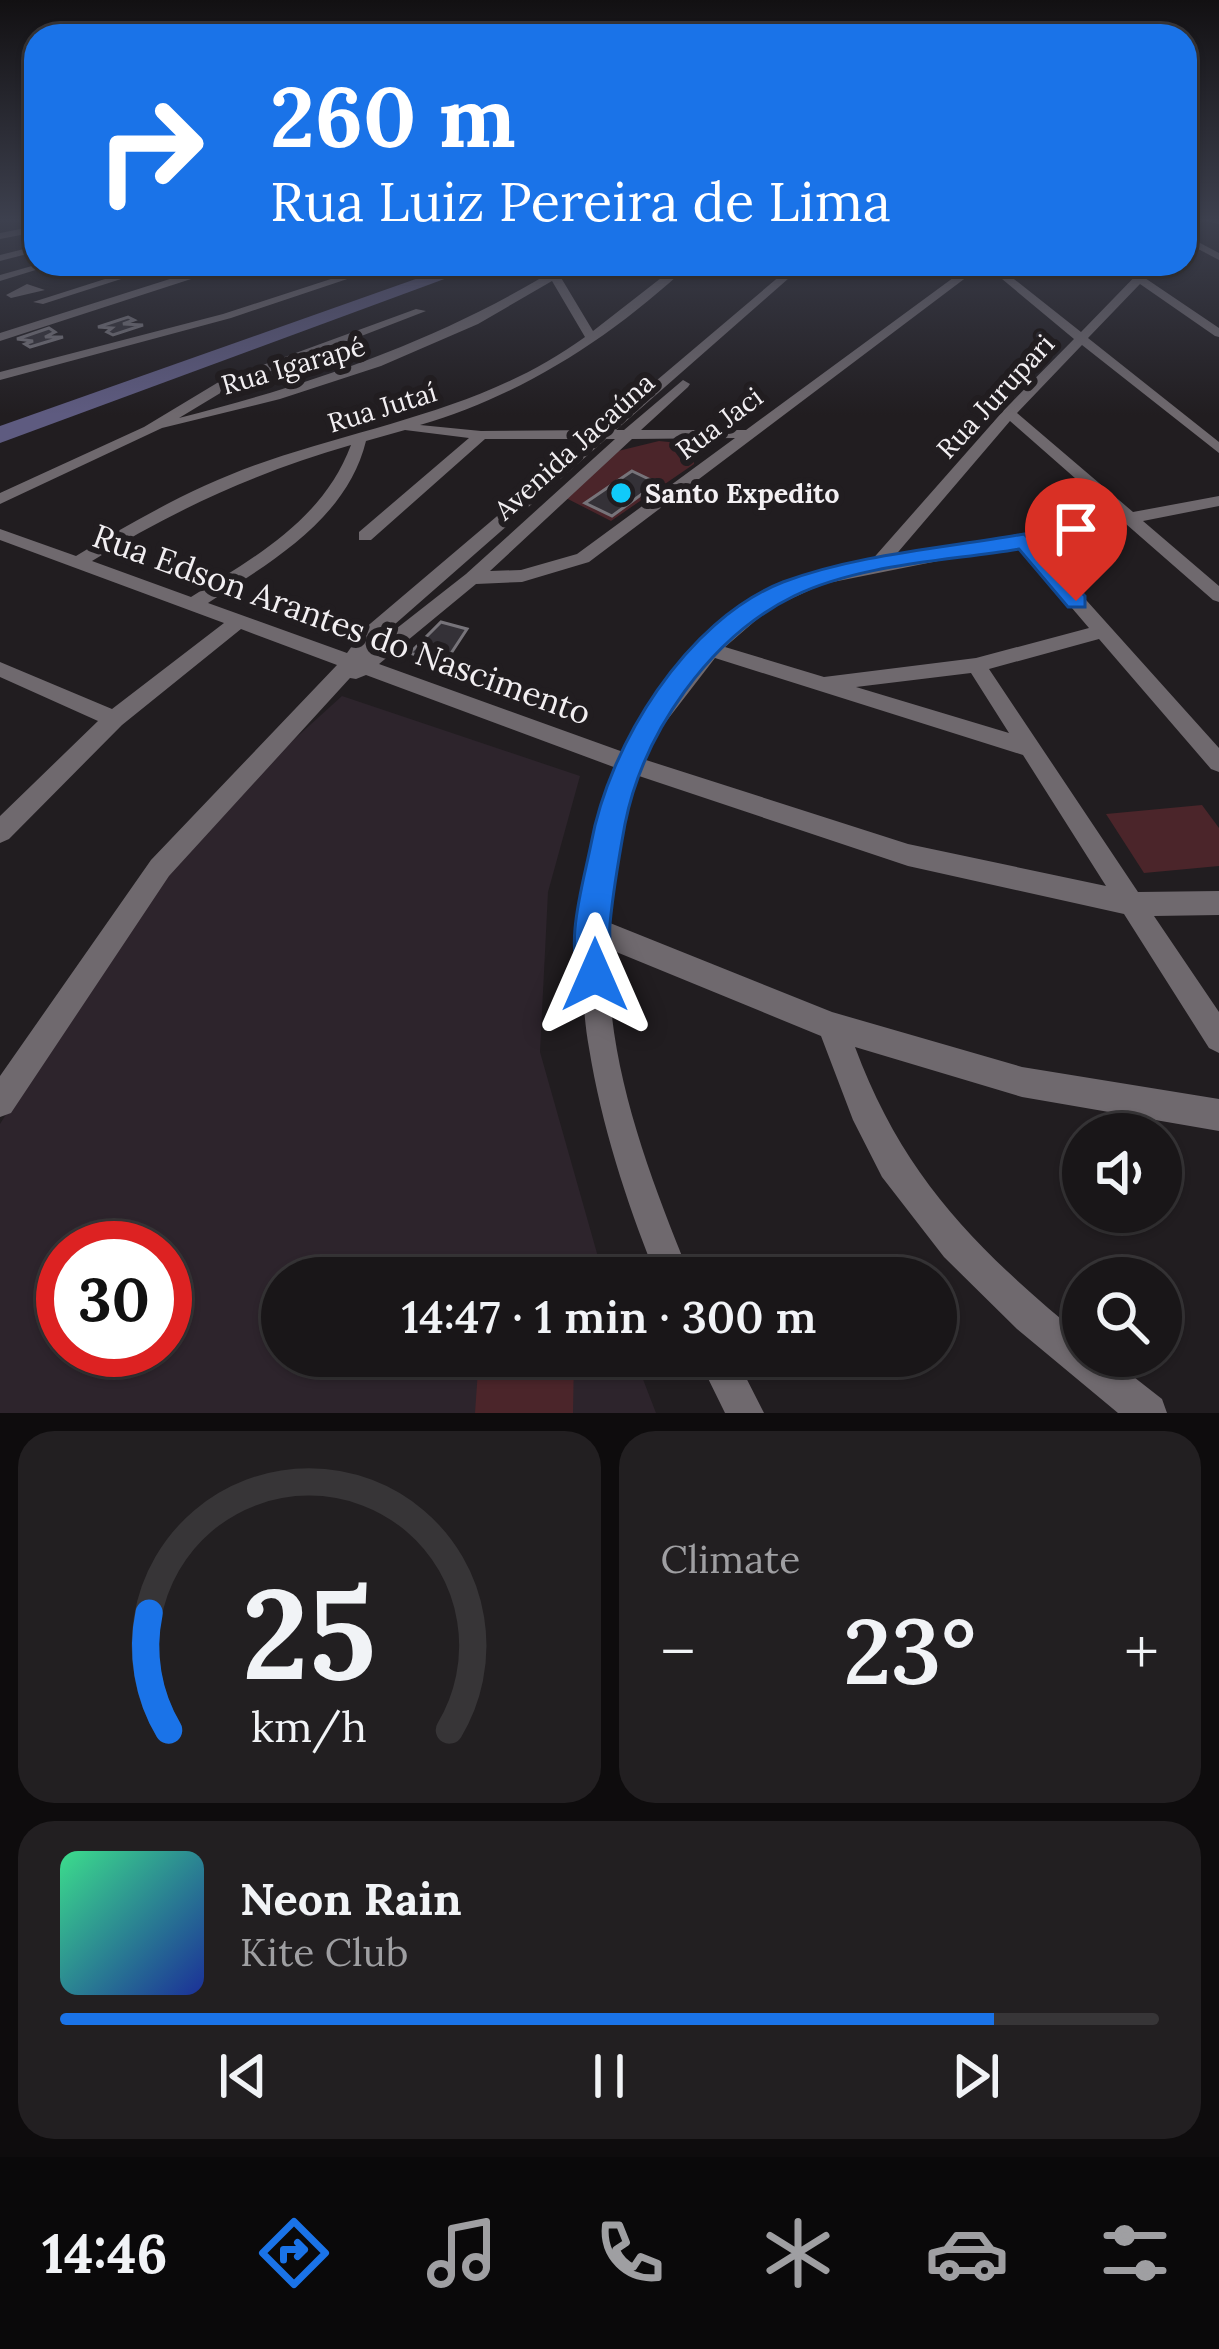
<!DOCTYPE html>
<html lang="en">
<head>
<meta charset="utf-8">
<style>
	:root { --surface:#191618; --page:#221f21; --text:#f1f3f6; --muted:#9f9fa2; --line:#373537; --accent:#1a73e8 }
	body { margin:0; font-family:Lora,serif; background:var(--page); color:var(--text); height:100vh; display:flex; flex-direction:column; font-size:45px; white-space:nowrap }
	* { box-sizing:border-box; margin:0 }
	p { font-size:39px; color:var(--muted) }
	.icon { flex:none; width:66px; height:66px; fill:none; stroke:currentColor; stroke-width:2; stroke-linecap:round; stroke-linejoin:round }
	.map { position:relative; height:1413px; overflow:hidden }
	.side { display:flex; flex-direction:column; gap:18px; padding:18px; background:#0e0c0d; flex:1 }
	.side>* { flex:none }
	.top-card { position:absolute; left:24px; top:24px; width:1173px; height:252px; border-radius:36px; box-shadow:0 3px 9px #0004,0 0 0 3px var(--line); background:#1a73e8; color:#fff; overflow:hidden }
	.controls { position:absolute; left:1062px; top:1113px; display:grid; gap:24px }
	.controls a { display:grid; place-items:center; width:120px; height:120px; border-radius:50%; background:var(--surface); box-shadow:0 3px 9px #0004,0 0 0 3px var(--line); font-size:60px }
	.speed { position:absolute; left:36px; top:1221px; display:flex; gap:24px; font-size:60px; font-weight:700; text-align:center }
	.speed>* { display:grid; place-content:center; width:156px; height:156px; border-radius:50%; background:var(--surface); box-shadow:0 3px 9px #0004,0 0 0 3px var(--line); line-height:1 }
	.speed .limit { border:18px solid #d22; background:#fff; color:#111 }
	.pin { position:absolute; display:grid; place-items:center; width:102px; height:102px; color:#fff; margin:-123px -51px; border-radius:50% 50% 50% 0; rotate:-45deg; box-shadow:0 0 12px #0007 }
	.pin .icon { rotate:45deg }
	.me { position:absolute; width:132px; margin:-66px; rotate:0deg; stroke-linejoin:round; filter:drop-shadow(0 0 9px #0008) }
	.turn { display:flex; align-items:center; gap:42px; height:252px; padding:0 48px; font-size:54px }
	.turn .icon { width:156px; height:156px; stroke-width:2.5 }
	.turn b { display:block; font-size:84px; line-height:102px }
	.big { font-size:90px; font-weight:600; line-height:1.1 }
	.side .widget { flex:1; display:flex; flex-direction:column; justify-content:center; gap:18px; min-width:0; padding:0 42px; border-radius:36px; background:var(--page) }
	.side .dial { align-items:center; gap:0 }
	.dial svg { height:312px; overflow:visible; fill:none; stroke:var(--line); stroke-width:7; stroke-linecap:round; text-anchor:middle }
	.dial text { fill:var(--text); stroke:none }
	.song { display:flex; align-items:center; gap:36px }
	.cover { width:144px; height:144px; border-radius:18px; background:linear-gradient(135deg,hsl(150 70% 55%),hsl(230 70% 35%)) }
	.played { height:12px; border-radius:6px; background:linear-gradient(90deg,var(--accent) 85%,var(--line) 85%) }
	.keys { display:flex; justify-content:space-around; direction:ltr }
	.heat { display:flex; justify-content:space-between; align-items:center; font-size:66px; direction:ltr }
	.side .tiles { flex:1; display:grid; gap:18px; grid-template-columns:1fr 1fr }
	.widget:last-child { grid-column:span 2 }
	.trip { position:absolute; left:261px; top:1257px; width:696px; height:120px; border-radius:60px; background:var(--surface); box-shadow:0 3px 9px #0004,0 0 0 3px var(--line); font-weight:600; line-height:120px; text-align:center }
	.tab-bar { display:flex; height:192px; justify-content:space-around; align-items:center; background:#0a090a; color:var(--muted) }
	.tab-bar .icon { width:84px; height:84px }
	.tab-bar .current { color:var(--accent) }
	.tab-bar b { font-size:54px; color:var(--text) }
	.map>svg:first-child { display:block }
	.built { fill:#2d242c; fill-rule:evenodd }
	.green { fill:#4b252a }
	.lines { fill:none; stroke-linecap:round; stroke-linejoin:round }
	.river { fill:#5e5b80; fill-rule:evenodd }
	.building { fill:#343137; stroke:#77747a; stroke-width:3 }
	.minor { fill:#6f696e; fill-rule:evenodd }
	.route { fill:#1a73e8; stroke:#114b97; stroke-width:3 }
	.poi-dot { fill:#10cafa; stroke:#211d20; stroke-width:4.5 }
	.labels { text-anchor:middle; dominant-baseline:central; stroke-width:12; stroke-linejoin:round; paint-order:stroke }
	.far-street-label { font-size:27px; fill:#f2eff2; stroke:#211d20 }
	.far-poi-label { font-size:27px; font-weight:bold; fill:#f2eff2; stroke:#211d20; text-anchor:start }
	.street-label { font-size:33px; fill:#f2eff2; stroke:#211d20 }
</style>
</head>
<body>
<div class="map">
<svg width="1219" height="1413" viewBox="0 0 1219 1413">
	<rect width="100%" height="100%" fill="#211d20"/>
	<!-- built -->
	<path class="built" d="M342,696L580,776L548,892L540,1052L604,1278H282V1356H634L656,1413H0V1124L140,899L224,803ZM63,1248H165V1350H63Z"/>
	<!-- green -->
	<path class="green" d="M659,441L679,443L694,454V464L611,521L564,497L614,452Z
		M1202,805L1219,828V866L1144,873L1106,814Z
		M479,1356H574L573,1413H475Z"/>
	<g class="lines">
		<!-- river -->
		<path class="river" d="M458,264H485L0,443V426Z"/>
	</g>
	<!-- building -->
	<path class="building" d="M128,317L134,320L123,324L143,325L113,335L107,332L112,328L98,327Z
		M49,328L55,332L45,337H63L30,347L25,344L33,341L17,339Z
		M632,471L657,483L612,516L585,503Z
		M441,622L467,629L444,664L410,653Z"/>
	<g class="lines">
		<!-- minor -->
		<path class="minor" d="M1200,218H1219V224L1202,220Z
			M36,226V232L0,239V233Z
			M1185,235L1219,253V260L1185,242Z
			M24,249L27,254L0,261V255Z
			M39,264H55L0,281V275Z
			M152,264H168L43,304L33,302Z
			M217,264H235L255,270L250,273L225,268L0,341V333Z
			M311,264H324L308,274H300V270Z
			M377,264H392L231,318L0,380V372L223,314Z
			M564,264H576L560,276L593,331L679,264H690C612,337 523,395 420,425L481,431L598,430L794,264H805L616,430H624L683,380L690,384L688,387L641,430H746L972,264H995L1081,332L1147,264H1158L1145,278L1219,328V337L1215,336L1140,284L1088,338L1219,442V453L1082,345L1017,413L1133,512L1219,496V506L1143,521L1219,586V602L1213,600L1126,524L1034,542L1219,748V772L1211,769L1099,639L989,669L1138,892L1219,891V915L1154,916L1219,1012V1053L1209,1048L1124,914L908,866L639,776C618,822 611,873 610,923L832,1012L1022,1067L1219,1099V1131L1022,1097L855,1047C903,1177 978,1251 1083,1337V1356H1107L1162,1399L1167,1413H1118L1017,1329L944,1257L882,1177L853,1120L821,1036L609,949C605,1062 649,1175 691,1278H657C627,1203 602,1128 589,1048C584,1021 583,992 581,965C581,952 584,941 579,929C586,913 584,898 586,881C591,843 603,804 619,769L366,675L356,679L350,678L169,876L11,1113L0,1117V1076L151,860L337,665L241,629L122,725L9,839L0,843V816L98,721L0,677V662L112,709L224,623L0,540V529L76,556C137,519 199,484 267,461C377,424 489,407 585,337L552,281L478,324L381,366L280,399L162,428L0,504V493L144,427L222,380L416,309L426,311L232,386L179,418C316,383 444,339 564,264ZM984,264L1074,339L1004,410L870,562L789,584L756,600L726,623L692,657L641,722L626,753L379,664L476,584L522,582L589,562ZM1010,421L1117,515L893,558ZM405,430L469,438L359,532V540H371L485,439H588L364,629L347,653L208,603C271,562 347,519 366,441ZM735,438L577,554L521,570L490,571L632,439ZM606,439H615L466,574L369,650L378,639ZM351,445C323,520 255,557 191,597L92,561C174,510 257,472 351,445ZM1018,545L1089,628L976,658L824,677L725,647L769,609L823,584ZM715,658L1023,755L1106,886L908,844L646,760L658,732ZM971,673L1009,733L856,687Z
			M27,284L45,290L11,298L6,295Z
			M697,1356H735L764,1413H725Z"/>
	</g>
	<!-- sky -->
	<linearGradient id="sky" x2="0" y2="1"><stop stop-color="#121012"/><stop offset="0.53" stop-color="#3d404e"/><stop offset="1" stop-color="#3d404e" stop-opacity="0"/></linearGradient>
	<rect width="1219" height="415" fill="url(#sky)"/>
	<!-- route -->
	<path class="route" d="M1024,534L1085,596V607H1068L1019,549C947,561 860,564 794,596C710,637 643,733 625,824C619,857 613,891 610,924C608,946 616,967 607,987L595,993L582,987C564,944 582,889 591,844C609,745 686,620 783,582C858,554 945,548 1024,534Z"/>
	<!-- markers -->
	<circle class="poi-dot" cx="621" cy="493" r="12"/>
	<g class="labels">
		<!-- far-street labels -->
		<g class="far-street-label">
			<text transform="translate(293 365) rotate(-16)">Rua Igarapé</text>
			<text transform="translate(995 396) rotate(-47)">Rua Jurupari</text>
			<text transform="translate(382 407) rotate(-17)">Rua Jutaí</text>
			<text transform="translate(719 423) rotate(-37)">Rua Jaci</text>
			<text transform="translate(574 446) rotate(-42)">Avenida Jacaúna</text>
		</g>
		<!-- far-poi labels -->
		<g class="far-poi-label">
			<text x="645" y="493">Santo Expedito</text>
		</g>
		<!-- street labels -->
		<g class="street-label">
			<text transform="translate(342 624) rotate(20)">Rua Edson Arantes do Nascimento</text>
		</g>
	</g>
</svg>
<div class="controls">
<a><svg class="icon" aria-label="sound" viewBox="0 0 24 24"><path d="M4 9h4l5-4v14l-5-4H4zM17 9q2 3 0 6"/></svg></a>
<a><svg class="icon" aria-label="search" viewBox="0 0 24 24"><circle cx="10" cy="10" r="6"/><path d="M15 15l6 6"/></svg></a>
</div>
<div class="speed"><div class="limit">30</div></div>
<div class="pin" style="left:1076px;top:601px;background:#d93025"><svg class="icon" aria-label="arrive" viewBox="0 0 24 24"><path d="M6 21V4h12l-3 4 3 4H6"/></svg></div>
<svg class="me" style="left:595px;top:975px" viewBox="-20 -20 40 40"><path d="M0-17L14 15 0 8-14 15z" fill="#1a73e8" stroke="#fff" stroke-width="4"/></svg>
<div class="trip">14:47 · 1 min · 300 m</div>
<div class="top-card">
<div class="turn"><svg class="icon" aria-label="right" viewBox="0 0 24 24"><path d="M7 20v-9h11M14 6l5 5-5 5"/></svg><div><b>260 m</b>Rua Luiz Pereira de Lima</div></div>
</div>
</div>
<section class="side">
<div class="tiles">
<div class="widget dial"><svg viewBox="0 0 100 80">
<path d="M14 69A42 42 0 1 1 86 69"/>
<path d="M14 69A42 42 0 0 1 9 39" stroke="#1a73e8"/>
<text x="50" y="56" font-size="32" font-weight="700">25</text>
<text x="50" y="72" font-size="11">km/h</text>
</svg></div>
<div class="widget"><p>Climate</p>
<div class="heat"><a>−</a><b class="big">23°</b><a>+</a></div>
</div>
<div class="widget">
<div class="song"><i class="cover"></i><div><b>Neon Rain</b><p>Kite Club</p></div></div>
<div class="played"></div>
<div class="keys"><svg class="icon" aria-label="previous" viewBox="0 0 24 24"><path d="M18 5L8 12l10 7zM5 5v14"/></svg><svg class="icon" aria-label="pause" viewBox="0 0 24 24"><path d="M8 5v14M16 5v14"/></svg><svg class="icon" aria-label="next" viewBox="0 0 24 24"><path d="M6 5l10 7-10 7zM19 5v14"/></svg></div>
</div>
</div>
</section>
<nav class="tab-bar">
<b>14:46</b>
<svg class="icon current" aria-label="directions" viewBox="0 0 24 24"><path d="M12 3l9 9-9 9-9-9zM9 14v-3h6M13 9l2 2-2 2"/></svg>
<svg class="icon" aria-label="music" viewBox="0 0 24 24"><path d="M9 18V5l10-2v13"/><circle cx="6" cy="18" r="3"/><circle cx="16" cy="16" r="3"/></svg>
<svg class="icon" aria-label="phone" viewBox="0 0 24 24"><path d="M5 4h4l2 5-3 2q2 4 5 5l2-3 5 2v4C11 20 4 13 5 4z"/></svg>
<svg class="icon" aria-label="climate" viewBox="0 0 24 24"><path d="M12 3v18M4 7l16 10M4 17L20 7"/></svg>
<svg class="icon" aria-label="car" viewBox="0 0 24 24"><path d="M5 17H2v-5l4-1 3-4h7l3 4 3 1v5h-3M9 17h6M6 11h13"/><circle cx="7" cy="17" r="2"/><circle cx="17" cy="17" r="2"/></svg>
<svg class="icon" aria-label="filters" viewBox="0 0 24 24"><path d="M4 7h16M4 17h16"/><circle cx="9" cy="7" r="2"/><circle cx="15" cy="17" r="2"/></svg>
</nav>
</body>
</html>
